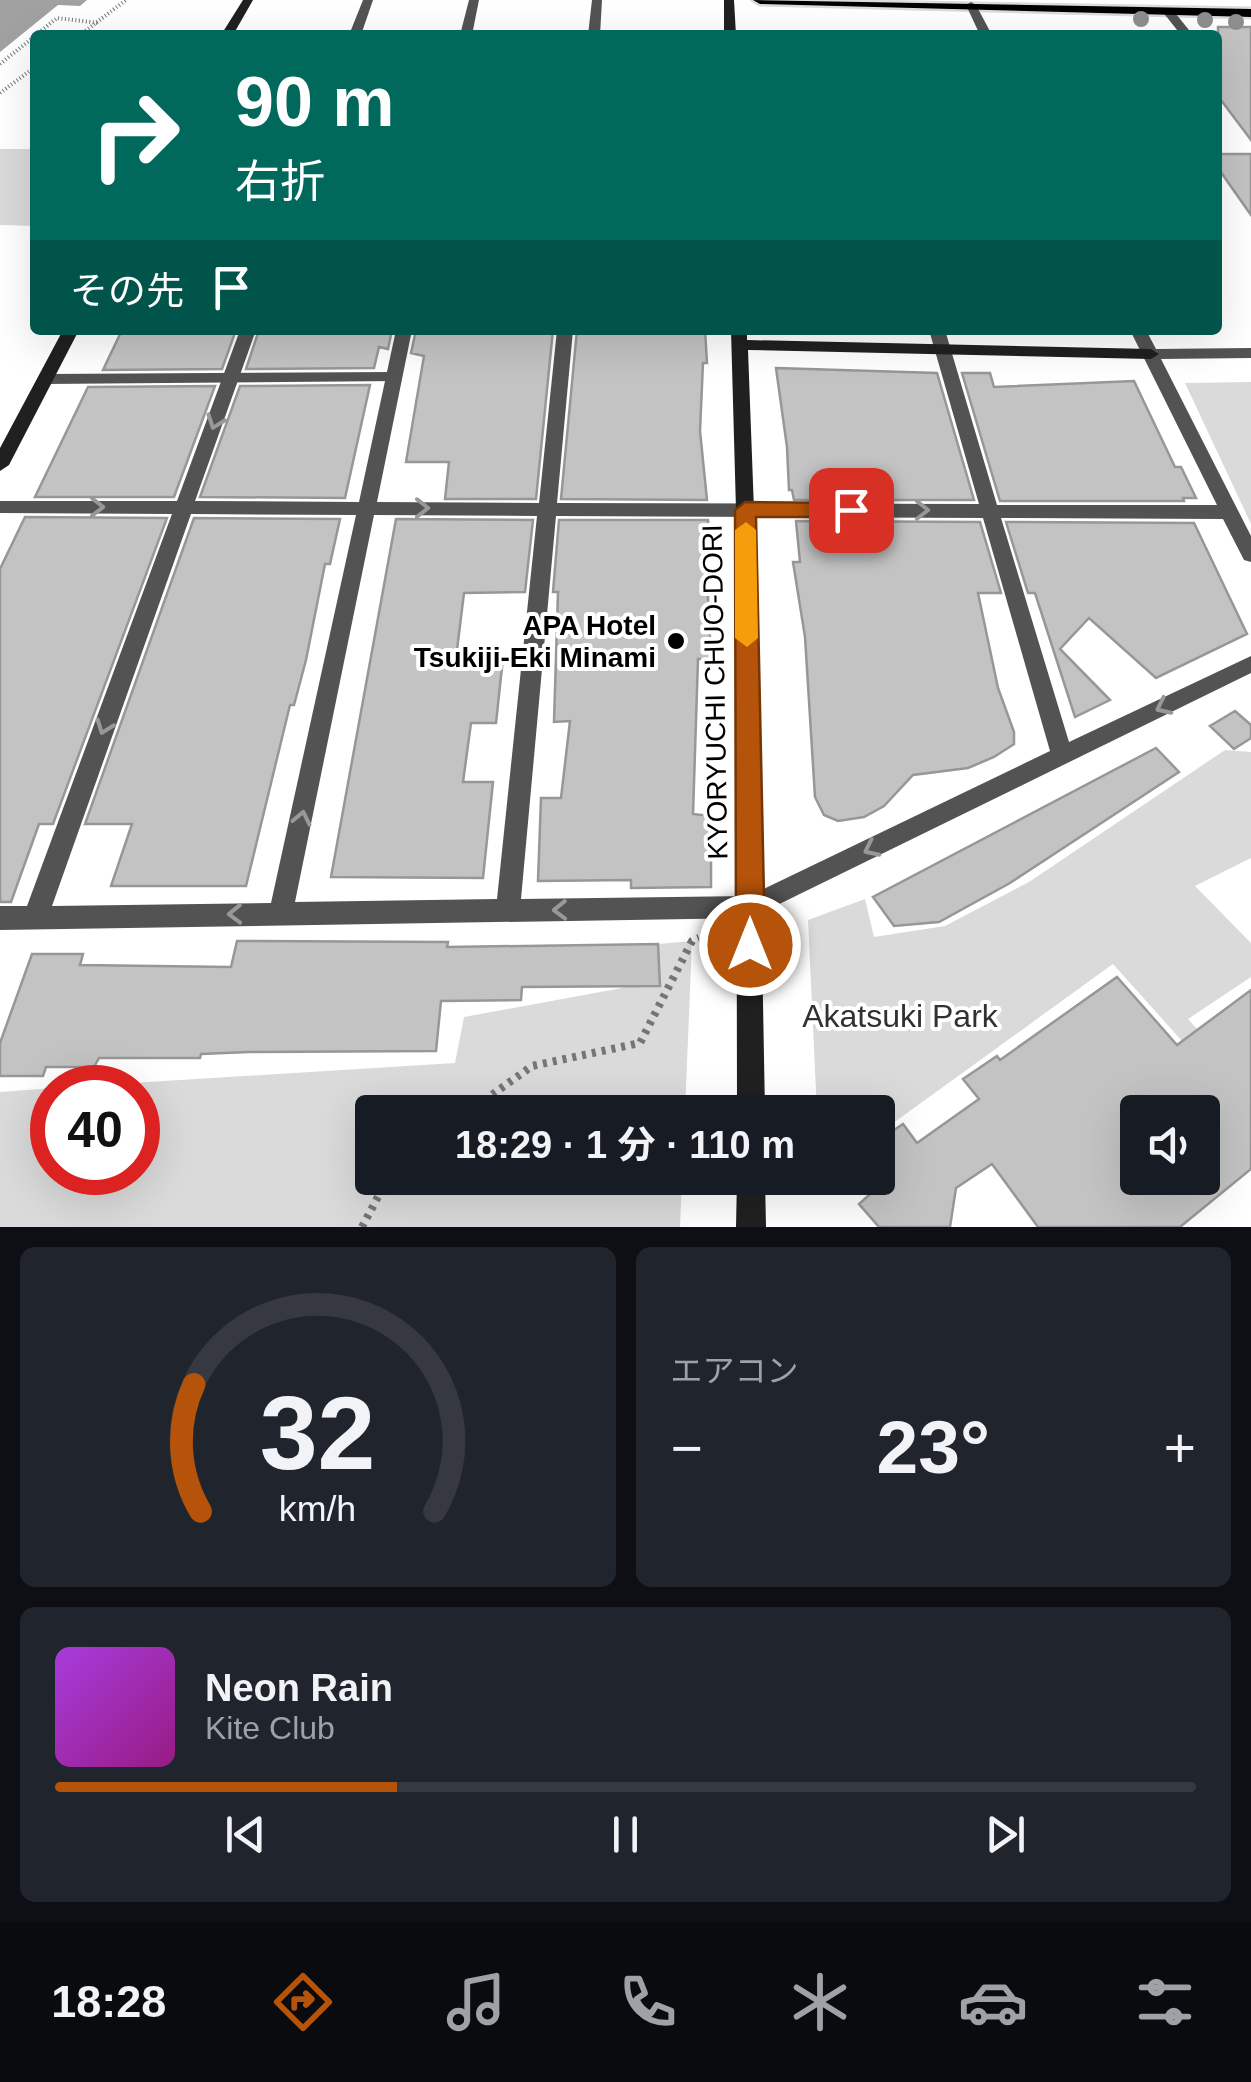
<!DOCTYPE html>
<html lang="ja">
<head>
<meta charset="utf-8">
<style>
	:root { --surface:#171b24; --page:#20242c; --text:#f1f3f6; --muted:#9ea1a6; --line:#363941; --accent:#b45309 }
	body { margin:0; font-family:Helvetica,"Noto Sans JP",sans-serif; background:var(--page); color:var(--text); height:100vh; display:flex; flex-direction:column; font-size:38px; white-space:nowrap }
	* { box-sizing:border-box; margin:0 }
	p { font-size:32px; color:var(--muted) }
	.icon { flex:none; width:55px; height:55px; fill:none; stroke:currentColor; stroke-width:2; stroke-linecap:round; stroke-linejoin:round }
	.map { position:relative; height:1227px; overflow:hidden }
	.sheet { display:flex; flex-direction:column; gap:20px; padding:20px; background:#0d0f14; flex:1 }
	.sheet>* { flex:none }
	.guide { position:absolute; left:30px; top:30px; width:1192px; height:305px; border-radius:10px; box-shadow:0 10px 40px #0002; background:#00695c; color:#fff; overflow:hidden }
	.buttons { position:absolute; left:1120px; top:1095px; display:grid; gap:20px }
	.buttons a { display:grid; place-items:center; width:100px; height:100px; border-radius:10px; background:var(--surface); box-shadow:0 10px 40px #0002; font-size:50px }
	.speed { position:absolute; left:30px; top:1065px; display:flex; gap:20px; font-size:50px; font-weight:700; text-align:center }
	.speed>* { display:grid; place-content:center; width:130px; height:130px; border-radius:50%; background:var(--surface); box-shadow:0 10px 40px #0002; line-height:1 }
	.speed .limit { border:15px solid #d22; background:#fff; color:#111 }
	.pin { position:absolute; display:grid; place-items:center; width:85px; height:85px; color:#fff; margin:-42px; border-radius:20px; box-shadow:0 5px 15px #0006 }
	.me { position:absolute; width:110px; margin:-55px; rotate:0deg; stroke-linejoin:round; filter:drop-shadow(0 0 8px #0008) }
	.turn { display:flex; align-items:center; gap:35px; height:210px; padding:0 40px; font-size:45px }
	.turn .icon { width:130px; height:130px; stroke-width:2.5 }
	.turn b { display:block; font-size:70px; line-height:85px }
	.then { display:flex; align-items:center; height:95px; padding:0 40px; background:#0003; gap:20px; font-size:38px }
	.big { font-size:75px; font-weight:700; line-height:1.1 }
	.sheet .widget { flex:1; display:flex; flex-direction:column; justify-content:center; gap:15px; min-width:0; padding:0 35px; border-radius:15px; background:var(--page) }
	.sheet .dial { align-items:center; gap:0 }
	.dial svg { height:260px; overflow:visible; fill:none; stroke:var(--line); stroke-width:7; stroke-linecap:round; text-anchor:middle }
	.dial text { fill:var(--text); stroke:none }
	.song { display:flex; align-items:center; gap:30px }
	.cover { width:120px; height:120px; border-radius:15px; background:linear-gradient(135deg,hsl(280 70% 55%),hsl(310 70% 35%)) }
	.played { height:10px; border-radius:5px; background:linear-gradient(90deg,var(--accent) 30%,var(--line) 30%) }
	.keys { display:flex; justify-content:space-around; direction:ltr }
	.heat { display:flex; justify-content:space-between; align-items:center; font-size:55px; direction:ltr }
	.sheet .tiles { flex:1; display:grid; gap:20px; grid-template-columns:1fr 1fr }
	.widget:last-child { grid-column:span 2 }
	.trip { position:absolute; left:355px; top:1095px; width:540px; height:100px; border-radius:10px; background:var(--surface); box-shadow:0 10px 40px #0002; font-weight:700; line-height:100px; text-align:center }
	.menu { display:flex; height:160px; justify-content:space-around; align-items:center; background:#090b0e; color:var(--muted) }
	.menu .icon { width:70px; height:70px }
	.menu .current { color:var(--accent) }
	.menu b { font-size:45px; color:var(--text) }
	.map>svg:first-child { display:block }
	.green { fill:#dadada }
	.water { fill:#a1a1a1 }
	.building { fill:#c3c3c3; stroke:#979797; stroke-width:2.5; fill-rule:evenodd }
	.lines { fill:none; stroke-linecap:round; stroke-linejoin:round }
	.primary-casing { stroke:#dbdbdb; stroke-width:5 }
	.path-far1 { stroke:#757575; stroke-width:4; stroke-dasharray:1 2.5; stroke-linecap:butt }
	.path { stroke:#757575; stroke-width:8; stroke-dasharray:4 6; stroke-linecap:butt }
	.lane { fill:#535353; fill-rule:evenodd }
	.street { fill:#535353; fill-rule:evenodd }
	.secondary { fill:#202020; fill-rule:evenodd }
	.primary { fill:#000; fill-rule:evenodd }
	.tree { fill:#8e8e8e }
	.oneway { stroke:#989898 }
	.route { fill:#b45309; stroke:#753606; stroke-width:2.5 }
	.slow { fill:#f59e0b }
	.poi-dot { fill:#000; stroke:#fff; stroke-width:4 }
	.labels { text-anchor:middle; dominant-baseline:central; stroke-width:8; stroke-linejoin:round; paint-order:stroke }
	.poi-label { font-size:28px; font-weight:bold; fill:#000; stroke:#fff; text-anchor:end }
	.street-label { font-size:28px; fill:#000; stroke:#fff }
	.near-park-label { font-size:32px; fill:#313131; stroke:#fff }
</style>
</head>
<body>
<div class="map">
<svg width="1251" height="1227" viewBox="0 0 1251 1227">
	<rect width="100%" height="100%" fill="#fff"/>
	<!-- green -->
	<path class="green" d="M0,149H35V226L0,225Z
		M1251,382V524L1185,383Z
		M1225,750L1251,752V858L1195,886L1251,943V977L1188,1019L1251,1088V1118L1113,964L878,1134V1112H817L808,920L865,899L874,937L945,926L1029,882Z
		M692,941L685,1112H372V1178H682L680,1227H0V1092L52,1088V1172H138V1088L68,1087L455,1063L464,1017L660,981L658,944Z"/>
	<!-- water -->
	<path class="water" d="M0,0H87L80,6L58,5L0,52Z"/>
	<!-- building -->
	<path class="building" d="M1218,27H1251V140L1218,96Z
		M1218,154H1251V215L1218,168Z
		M122,330H236L222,369L103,370Z
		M259,330H392L388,349L379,347L374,368L246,369Z
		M416,330H553L536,499H445L449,462H406L424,356L411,353Z
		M577,330H705L707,363H703L700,431L707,500L561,499Z
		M776,368L937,373L974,500H794L792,490H789L787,447Z
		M962,373H990L994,387L1134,381L1175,467H1181L1196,498H1183L1184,501H1000Z
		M370,385L345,498L200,497L240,386Z
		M215,386L174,497H35L88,387Z
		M25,517L167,518L53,824H39L11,902H0V569Z
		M194,518L340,519L330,564H325L306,660L294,705H290L246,886H111L132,824H85Z
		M396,519L533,520L525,592L464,593L456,658H503L496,723H471L463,782H493L483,878L331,877Z
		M559,520H708L709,533H705L711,659H698L693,814L711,816V887L631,888V880L538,881L541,798H561L570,721L554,722L558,592H553Z
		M796,521L980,522L1001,593H978L998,688L1014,732V744L994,757L968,768L913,775L884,806L864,817L838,821L824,815L815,797L805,637L793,562H800Z
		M1006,522L1194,523L1247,634L1156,678L1089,618L1060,649L1110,700L1075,717L1035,593H1028Z
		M1235,711L1251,725V738L1234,749L1210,726Z
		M1156,748L1179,772L1010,883L939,922L894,926L873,897Z
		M237,941L448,942L447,947L658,944L660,986L522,987L521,1000L441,1001L436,1051L249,1052L201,1054L200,1058H99L94,1067H46L43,1076H0V1043L32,954H83L80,965L231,967Z
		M1117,977L1177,1045L1251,990V1169L1180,1227H1038L992,1164L956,1188L950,1227H879L859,1204L878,1187V1141L903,1124L917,1143L979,1099L963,1079L997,1056L1000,1060ZM1138,1112H1202V1178H1138Z"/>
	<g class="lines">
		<!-- primary casing -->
		<g class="primary-casing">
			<path id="primary" d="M753,0L1251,9V17L760,4Z"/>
		</g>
		<!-- path-far1 -->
		<path class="path-far1" d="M36,35L57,18L99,23
			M80,35L126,0
			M0,64L35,36
			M0,93L35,67"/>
		<!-- path -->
		<path class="path" d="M468,1112L532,1066L640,1043L692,941L699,938
			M362,1227L388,1178"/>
		<!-- lane -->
		<path class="lane" d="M1164,9H1172L1193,35H1181L1162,11Z
			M394,372L402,377L400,381L45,384L37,379L45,374Z"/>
		<!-- street -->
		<path class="street" d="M363,0H373L361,35H349Z
			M469,0H479L472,35H460Z
			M592,0H602L600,35H588Z
			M971,2L976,5L992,35H980L966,5Z
			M240,330H256L195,501L359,502L396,330H412L377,502L539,503L557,330H573L557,503L979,504L929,330H945L997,505H1217L1130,330H1146L1156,349L1251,348V358L1161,359L1251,536V562L1244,560L1223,519L1001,518L1069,742L1251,656V673L751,918L0,930V906H27L172,514L0,513V501H177ZM191,514L356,515L271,903L52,906ZM374,515L537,516L497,899L295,902ZM556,516L983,518L1050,751L749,896L521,899Z"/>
		<!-- secondary -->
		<path class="secondary" d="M243,0H253L233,35H221Z
			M724,0H734L736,35H724Z
			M63,330H79L9,465L0,471V448Z
			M731,330H747V340L1151,349L1159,354L1151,359L748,350L754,510L765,1112H737L736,510Z
			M737,1178H765L766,1227H736Z"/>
		<!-- primary -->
		<use href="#primary" class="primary"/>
	</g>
	<!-- trees -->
	<g class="tree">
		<circle cx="1141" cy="19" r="8"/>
		<circle cx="1205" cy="20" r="8"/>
		<circle cx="1236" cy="22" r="8"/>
	</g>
	<!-- one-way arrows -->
	<defs><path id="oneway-chevron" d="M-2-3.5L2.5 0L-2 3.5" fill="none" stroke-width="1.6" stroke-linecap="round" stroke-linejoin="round" transform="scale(2.5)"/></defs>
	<g class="oneway">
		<use href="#oneway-chevron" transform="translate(215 422) rotate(110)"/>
		<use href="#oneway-chevron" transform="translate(97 507)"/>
		<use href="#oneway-chevron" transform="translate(422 508)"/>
		<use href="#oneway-chevron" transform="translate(922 510)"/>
		<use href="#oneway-chevron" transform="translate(1163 707) rotate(154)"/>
		<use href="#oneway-chevron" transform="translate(104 727) rotate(110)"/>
		<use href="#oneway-chevron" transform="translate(302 818) rotate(-78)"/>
		<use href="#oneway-chevron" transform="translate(871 849) rotate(154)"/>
		<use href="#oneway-chevron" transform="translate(560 910) rotate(179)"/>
		<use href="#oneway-chevron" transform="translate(235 914) rotate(179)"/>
	</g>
	<!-- route -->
	<path class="route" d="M745,502L851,503L861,510L851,517H756L765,945L761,954L750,958L740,954L736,945L735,510Z"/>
	<!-- slow -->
	<path class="slow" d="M746,522L756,530L758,638L747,647L735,638V530Z"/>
	<!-- markers -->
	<circle class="poi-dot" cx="676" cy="641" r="10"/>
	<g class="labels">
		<!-- poi labels -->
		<g class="poi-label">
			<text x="656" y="625">APA Hotel<tspan x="656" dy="32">Tsukiji-Eki Minami</tspan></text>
		</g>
		<!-- street labels -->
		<g class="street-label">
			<text transform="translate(715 692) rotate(-91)">KYORYUCHI CHUO-DORI</text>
		</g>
		<!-- near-park labels -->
		<g class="near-park-label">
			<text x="900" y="1016">Akatsuki Park</text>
		</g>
	</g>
</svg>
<div class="buttons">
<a><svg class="icon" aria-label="sound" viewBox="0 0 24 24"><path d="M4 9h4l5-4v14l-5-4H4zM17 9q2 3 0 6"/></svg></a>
</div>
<div class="speed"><div class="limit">40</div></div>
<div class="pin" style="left:851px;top:510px;background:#d93025"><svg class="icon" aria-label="arrive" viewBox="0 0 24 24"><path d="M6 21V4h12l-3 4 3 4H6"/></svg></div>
<svg class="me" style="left:750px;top:945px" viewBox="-20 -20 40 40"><circle r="17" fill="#b45309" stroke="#fff" stroke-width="3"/><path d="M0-11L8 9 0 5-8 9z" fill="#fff"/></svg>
<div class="trip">18:29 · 1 分 · 110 m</div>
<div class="guide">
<div class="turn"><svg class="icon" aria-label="right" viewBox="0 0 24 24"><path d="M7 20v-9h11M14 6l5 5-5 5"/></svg><div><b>90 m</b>右折</div></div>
<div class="then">その先<svg class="icon" aria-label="arrive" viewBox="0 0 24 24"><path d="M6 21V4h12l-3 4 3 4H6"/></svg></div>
</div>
</div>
<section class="sheet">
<div class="tiles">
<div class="widget dial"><svg viewBox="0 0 100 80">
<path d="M14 69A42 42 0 1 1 86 69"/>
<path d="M14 69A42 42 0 0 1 12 30" stroke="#b45309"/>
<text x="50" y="56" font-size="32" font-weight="700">32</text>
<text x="50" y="72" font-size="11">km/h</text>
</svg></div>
<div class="widget"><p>エアコン</p>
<div class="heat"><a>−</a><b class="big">23°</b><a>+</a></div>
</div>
<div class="widget">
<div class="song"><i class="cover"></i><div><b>Neon Rain</b><p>Kite Club</p></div></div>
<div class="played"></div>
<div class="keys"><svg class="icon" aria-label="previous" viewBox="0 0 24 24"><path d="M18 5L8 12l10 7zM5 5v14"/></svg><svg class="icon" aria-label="pause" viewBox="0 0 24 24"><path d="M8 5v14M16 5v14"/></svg><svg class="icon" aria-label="next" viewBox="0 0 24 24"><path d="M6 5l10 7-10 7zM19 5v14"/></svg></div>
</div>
</div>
</section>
<nav class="menu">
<b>18:28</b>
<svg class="icon current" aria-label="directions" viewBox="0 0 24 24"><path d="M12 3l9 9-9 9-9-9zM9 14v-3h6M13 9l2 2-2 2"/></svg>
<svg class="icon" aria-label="music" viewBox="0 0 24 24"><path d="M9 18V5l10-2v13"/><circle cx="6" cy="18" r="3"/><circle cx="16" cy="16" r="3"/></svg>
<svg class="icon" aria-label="phone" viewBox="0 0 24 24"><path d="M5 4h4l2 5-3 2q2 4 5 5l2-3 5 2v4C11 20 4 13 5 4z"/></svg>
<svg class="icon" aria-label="climate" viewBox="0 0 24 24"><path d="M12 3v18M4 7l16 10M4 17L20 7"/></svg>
<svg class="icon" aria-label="car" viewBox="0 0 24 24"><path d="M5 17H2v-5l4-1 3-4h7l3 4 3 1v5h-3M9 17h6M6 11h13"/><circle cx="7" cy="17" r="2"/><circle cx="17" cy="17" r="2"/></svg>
<svg class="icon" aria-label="filters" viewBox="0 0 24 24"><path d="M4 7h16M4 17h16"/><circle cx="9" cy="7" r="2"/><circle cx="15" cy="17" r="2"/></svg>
</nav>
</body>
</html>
